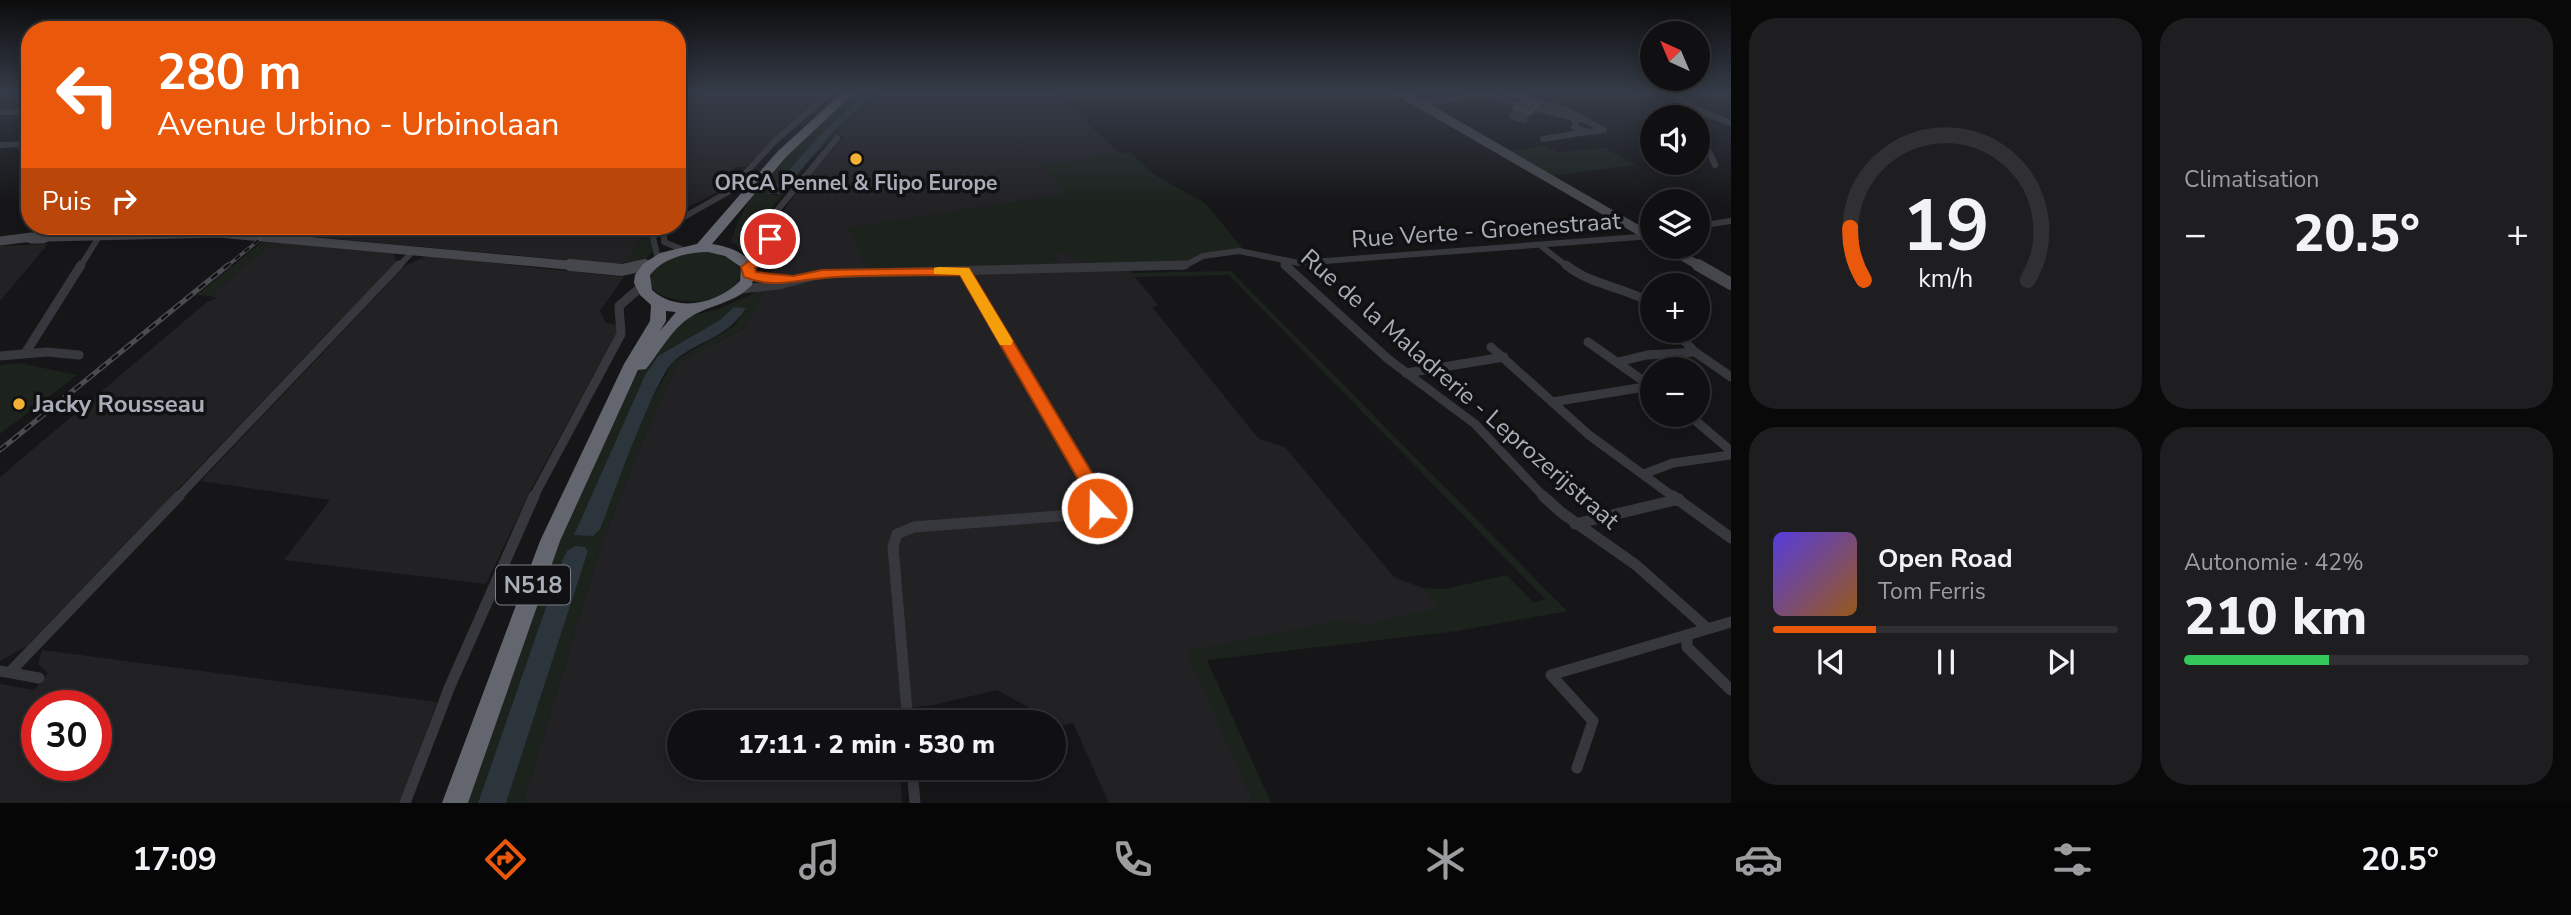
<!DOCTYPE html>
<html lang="fr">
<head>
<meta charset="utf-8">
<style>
	:root { --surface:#101012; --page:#1e1e20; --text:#f1f3f6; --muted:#9c9d9f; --line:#303032; --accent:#ea580c }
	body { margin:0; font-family:"Nunito Sans",sans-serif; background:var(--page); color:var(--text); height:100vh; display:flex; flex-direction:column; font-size:26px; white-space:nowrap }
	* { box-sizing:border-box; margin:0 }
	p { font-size:23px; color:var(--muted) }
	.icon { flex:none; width:38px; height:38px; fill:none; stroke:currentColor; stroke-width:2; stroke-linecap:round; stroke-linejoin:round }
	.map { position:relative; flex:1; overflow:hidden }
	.details { display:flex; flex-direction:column; gap:18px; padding:18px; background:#09090a; width:840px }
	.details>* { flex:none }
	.hud { position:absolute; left:21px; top:21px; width:665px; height:214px; border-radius:28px; box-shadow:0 4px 18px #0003,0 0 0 2px var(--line); background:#ea580c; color:#fff; overflow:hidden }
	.needle { width:46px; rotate:316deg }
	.controls { position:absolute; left:1640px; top:21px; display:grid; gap:14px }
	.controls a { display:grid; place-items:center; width:70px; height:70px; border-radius:50%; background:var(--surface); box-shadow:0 4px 18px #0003,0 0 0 2px var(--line); font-size:35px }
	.speed { position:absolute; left:21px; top:690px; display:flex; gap:14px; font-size:35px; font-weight:700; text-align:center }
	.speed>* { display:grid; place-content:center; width:91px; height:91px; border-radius:50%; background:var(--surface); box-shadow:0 4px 18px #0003,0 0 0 2px var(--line); line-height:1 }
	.speed .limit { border:10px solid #d22; background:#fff; color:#111 }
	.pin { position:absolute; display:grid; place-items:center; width:60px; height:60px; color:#fff; margin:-30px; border:4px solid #fff; border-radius:50%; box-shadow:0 2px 7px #0007 }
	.me { position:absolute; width:77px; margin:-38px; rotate:339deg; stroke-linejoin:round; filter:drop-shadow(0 0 5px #0008) }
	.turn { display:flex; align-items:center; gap:24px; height:147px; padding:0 21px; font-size:32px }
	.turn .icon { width:91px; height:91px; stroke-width:2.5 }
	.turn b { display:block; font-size:49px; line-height:60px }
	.then { display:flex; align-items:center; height:66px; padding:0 21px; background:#0003; gap:14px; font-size:26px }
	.big { font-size:52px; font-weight:800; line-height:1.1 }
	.details .tile { flex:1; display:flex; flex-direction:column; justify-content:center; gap:10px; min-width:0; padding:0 24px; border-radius:28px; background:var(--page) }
	.details .dial { align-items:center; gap:0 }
	.dial svg { height:182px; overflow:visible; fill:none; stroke:var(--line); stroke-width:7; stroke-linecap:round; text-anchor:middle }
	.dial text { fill:var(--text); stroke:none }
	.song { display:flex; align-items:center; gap:21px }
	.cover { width:84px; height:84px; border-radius:10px; background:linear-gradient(135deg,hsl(250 70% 55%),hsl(30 70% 35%)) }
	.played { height:7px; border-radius:4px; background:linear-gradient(90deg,var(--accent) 30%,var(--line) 30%) }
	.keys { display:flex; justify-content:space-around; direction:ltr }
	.heat { display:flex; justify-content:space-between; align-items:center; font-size:38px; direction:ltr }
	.charge { height:10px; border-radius:5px; background:linear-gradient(90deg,#34c759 42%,var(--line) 0) }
	.details .tiles { flex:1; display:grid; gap:18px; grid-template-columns:repeat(2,1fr) }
	.trip { position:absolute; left:667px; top:710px; width:399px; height:70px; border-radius:35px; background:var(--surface); box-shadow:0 4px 18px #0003,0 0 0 2px var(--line); font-weight:800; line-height:70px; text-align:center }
	.tabs { display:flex; height:112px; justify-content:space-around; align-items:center; background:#060607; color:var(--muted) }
	.tabs .icon { width:49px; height:49px }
	.tabs .on { color:var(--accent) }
	.tabs b { font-size:32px; color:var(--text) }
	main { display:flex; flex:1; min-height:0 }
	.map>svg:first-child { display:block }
	.built { fill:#222225; fill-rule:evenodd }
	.green { fill:#1c231d; fill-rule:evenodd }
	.water { fill:#2c353c }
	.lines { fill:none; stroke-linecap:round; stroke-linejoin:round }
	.street-far2 { stroke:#37383d; stroke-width:6 }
	.street-far1 { stroke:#37383d; stroke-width:9 }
	.street { stroke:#37383d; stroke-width:11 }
	.secondary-far1 { stroke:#45474d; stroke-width:9 }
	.secondary { stroke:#45474d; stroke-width:12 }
	.highway { fill:#63666e; fill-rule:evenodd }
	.rail-far1-casing { stroke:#4a4c52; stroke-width:3.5 }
	.rail-casing { stroke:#4a4c52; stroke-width:5 }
	.rail-far1 { stroke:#111113; stroke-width:2; stroke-dasharray:6; stroke-linecap:butt }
	.rail { stroke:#111113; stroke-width:2.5; stroke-dasharray:8; stroke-linecap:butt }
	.wall { fill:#323236 }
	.shaded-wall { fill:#212124 }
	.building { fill:#3f3f44; stroke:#4f5156; stroke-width:2 }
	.route { fill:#ea580c; stroke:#983908; stroke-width:2 }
	.slow { fill:#f59e0b }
	.poi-dot { fill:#f2b134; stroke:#111113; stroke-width:2.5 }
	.labels { text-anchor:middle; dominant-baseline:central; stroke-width:7; stroke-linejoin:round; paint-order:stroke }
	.far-poi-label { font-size:21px; font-weight:bold; fill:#a8adb8; stroke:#111113 }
	.shield { fill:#111113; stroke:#7b7e86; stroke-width:2 }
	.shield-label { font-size:23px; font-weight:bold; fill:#a8adb8 }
	.street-label { font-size:24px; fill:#a8adb8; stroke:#111113 }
	.poi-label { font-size:24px; font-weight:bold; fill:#a8adb8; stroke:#111113; text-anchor:start }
</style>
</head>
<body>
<main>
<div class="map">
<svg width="1731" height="803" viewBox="0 0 1731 803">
	<rect width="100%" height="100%" fill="#161618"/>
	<!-- built -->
	<path class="built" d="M677,92H829L745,167H736L718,192L677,213Z
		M883,92H1054L1120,154L1041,165L1067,194L849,228L1066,251L1073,259L1088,264L1130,271L1158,305L1152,307L1259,439L1285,447L1394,577L1423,588L1440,608L1366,625L1337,621L1187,651L1254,803H1109L1073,723L1054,728V723H1036L1028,707L997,690L934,705L897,709L898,723H679V768H900L902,803H523L602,542L641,444L678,363L745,328L766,288L779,251L771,231L776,220L815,168L845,136L832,137Z
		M291,226H652L625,263L611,264L282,234Z
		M273,242L388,253L394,254L396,262L27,646L0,661V477L207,302L217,298L210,296Z
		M48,244L0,301V246Z
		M427,256L624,277L600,311L606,323L616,324V334L530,491L486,584L284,560L330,500L201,481L406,265Z
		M42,650L437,702L400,803H0V684L34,690L48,673L38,664ZM37,705H96V765H37Z"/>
	<!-- green -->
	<path class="green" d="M854,92L874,95L883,92C837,131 792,174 760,227L764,248L754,254L740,250L735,243H731C747,179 808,136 854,92ZM863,96L870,98L834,131L777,196L768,194L818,137Z
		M1545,145L1557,152L1605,148L1636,165L1550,176L1500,153Z
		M1129,152L1155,175L1206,204L1243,249L1200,254L1189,263L1088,264L1073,259L1066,251L1057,253L1059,258L1052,265L867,269L848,228L1066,194L1041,165Z
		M650,226H661L651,235L653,251L645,260L625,263Z
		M263,241L273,242L210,296L197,295Z
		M712,252L734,261L740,270C743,308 671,308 651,288V273C668,256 688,250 712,252Z
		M1231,271L1567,611L1457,631L1207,660L1271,803H1254L1186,651L1337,621L1366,625L1439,608L1423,588L1445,589L1507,575L1534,603L1545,599L1229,275L1134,277L1131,273Z
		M766,288L745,328L678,363L641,444L602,542L523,803H506L588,551L585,547L562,561L478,803H465L532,608L586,476L635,377L683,318L719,309ZM734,307L746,308L734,326L673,362L574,536L645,375L658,356L720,320Z
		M19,363L77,375L0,434V365Z"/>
	<!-- water -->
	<path class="water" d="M863,96L871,97L834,131L780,194H768L818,137Z
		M734,307L746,308C725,340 700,339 674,361C654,379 613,497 600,529L593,536L574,535L645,375L658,356L720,320Z
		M576,546L585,547L588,551L506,803H478L562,561L567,551Z"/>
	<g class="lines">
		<!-- street-far2 -->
		<path class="street-far2" d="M1671,92L1690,107L1731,123
			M1417,103L1486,96L1570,117L1577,121L1574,127L1588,132L1604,130L1564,109L1503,92
			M0,112H30
			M1698,126L1715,165
			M1543,139L1587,132
			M0,145L30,144
			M677,221L728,192L774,142L831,92
			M670,226L664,234V242L684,250
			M1698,226L1731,221
			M1541,246L1568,267
			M658,259L653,237L665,226
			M1283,261L1286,267
			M80,267L102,232L110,226
			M398,267L413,251
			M748,267L768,253L771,245L765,232L770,219L837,138
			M1182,267L1203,256L1239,251L1299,263L1652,236"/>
		<!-- street-far1 -->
		<path class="street-far1" d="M1285,265L1388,359L1475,424L1545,498
			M1566,265C1593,286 1621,286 1652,303
			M748,267L751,265
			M964,270L1098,498
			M749,274L774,281
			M742,289L779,285L822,274L1185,265
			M1675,331L1695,352L1731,377
			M1588,342L1652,387
			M1491,347L1589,435L1675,498
			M26,352L81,265
			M0,356L47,352L79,355
			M1618,362L1647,355L1695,352
			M1406,373L1504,357
			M1552,402L1651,386
			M1689,415L1731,451
			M1644,474L1673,463L1731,455
			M177,498L399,265
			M533,498L621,334L619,306L642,286"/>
		<!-- street -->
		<path class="street" d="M1543,496L1562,513L1636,565L1707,628
			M1673,496L1731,538
			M1575,524L1679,499
			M1687,635V647L1731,690
			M0,671L39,678
			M10,672L179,496
			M908,723L893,547L897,534L914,527L1086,514L1097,508V496
			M912,768L915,803
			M1577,768L1593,721L1551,675L1731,622
			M405,803L450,686L534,496"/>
		<!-- secondary-far1 -->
		<path class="secondary-far1" d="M1400,92L1652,238
			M47,230L53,234L43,239H31Z
			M49,237L219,233L589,267
			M0,241L31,237
			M1667,247L1701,267
			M637,267L651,264"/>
		<!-- secondary -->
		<path class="secondary" d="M570,265L622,270L645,265
			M1698,265L1731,284"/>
		<!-- highway -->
		<path class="highway" d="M843,92H855L786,157L712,244C730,247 744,252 755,267L752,285C734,304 710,304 689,318C672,329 659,353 646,369L638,370L560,541L468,803H442L540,541L624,364L650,321L651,305L640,295L634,283L635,275L643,264L660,253L697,244L778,151ZM708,252L725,256L741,267L740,281C717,304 677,313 652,290L650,275C663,258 687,252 708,252ZM666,311L676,312L660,331L666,321Z"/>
		<!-- rail-far1 casing -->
		<g class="rail-far1-casing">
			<path id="rail-far1" d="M226,267L276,226"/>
		</g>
		<!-- rail casing -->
		<g class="rail-casing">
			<path id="rail" d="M0,450L228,265"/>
		</g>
		<!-- rail-far1 -->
		<use href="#rail-far1" class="rail-far1"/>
		<!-- rail -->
		<use href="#rail" class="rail"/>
	</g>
	<!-- wall -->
	<path class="wall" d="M1715,92H1731V98L1729,99Z
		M1539,104L1534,114L1525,124L1508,118L1513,108Z"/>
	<!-- shaded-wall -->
	<path class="shaded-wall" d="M1539,104L1534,114L1525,124L1530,114Z
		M0,273L5,279L0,284Z"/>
	<!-- building -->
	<path class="building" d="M1523,100L1539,104L1530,114L1513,108Z"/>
	<!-- sky -->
	<linearGradient id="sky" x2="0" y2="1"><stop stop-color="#0c0c0d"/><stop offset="0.45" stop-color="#363c48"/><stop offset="1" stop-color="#363c48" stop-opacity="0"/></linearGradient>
	<rect width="1731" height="205" fill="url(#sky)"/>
	<!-- route -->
	<path class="route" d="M765,237L776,239L772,255L755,268L756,272L793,276L822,270L969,268L1107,498L1104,513H1091L1089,498L960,275C915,276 869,274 824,278C793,280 775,289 744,277L741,267L761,251Z"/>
	<!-- slow -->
	<path class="slow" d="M939,267L969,268L1013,341L1011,345H1000L960,275L934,274V268Z"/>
	<!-- markers -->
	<g class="poi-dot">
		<circle cx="856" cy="159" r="7"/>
		<circle cx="19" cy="404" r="7"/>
	</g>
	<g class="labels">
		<!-- far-poi labels -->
		<g class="far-poi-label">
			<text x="856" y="183">ORCA Pennel &amp; Flipo Europe</text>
		</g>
		<!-- shield labels -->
		<rect class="shield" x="496" y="565.5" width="74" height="39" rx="5"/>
		<g class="shield-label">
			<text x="533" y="585">N518</text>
		</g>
		<!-- street labels -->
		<g class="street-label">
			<text transform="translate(1486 230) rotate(-4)">Rue Verte - Groenestraat</text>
			<text transform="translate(1460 389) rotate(41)">Rue de la Maladrerie - Leprozerijstraat</text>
		</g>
		<!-- poi labels -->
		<g class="poi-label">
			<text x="33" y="404">Jacky Rousseau</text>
		</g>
	</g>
</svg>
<div class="controls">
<a><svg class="needle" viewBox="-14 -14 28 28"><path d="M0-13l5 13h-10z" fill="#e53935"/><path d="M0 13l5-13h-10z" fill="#9c9d9f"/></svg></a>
<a><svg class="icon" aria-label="sound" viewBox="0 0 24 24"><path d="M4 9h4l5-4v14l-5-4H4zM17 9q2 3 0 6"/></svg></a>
<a><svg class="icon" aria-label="layers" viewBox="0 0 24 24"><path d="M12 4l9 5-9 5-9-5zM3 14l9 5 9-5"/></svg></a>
<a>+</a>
<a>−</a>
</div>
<div class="speed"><div class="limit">30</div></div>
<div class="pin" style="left:770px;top:239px;background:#d93025"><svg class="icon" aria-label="arrive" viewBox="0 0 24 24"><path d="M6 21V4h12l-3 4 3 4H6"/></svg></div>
<svg class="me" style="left:1097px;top:508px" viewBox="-20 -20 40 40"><circle r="17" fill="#ea580c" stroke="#fff" stroke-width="3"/><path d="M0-11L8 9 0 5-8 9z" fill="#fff"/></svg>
<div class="trip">17:11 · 2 min · 530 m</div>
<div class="hud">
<div class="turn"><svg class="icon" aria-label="left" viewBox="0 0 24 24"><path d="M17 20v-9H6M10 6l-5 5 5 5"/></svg><div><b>280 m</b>Avenue Urbino - Urbinolaan</div></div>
<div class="then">Puis<svg class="icon" aria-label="right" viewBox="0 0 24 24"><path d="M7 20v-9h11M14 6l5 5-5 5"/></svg></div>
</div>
</div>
<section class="details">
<div class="tiles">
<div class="tile dial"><svg viewBox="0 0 100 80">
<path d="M14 69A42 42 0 1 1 86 69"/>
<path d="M14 69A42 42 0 0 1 8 46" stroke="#ea580c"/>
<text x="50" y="56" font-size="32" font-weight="700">19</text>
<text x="50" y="72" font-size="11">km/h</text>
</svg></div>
<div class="tile"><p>Climatisation</p>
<div class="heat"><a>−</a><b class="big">20.5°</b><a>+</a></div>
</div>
<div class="tile">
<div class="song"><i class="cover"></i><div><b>Open Road</b><p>Tom Ferris</p></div></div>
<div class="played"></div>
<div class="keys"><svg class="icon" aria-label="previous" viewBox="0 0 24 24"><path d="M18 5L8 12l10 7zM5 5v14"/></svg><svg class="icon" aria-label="pause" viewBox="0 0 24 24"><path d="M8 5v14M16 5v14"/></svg><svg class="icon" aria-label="next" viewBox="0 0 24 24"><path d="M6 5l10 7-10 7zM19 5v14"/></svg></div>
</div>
<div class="tile"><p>Autonomie · 42%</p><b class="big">210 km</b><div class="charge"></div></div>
</div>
</section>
</main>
<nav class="tabs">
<b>17:09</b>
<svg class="icon on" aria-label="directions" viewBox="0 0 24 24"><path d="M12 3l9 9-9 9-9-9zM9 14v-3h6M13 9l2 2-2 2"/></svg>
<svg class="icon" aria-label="music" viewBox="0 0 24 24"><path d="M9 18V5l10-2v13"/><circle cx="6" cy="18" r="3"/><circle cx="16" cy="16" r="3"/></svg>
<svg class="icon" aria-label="phone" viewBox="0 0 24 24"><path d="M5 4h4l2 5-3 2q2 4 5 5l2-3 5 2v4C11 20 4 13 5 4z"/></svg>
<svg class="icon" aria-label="climate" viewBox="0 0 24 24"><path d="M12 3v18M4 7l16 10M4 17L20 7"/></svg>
<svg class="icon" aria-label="car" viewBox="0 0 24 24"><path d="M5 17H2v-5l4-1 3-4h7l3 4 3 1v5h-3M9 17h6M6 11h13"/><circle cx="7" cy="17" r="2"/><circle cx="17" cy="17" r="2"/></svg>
<svg class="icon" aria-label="filters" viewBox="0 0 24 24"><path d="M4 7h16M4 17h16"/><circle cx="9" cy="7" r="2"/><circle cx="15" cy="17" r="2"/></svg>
<b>20.5°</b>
</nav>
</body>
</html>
